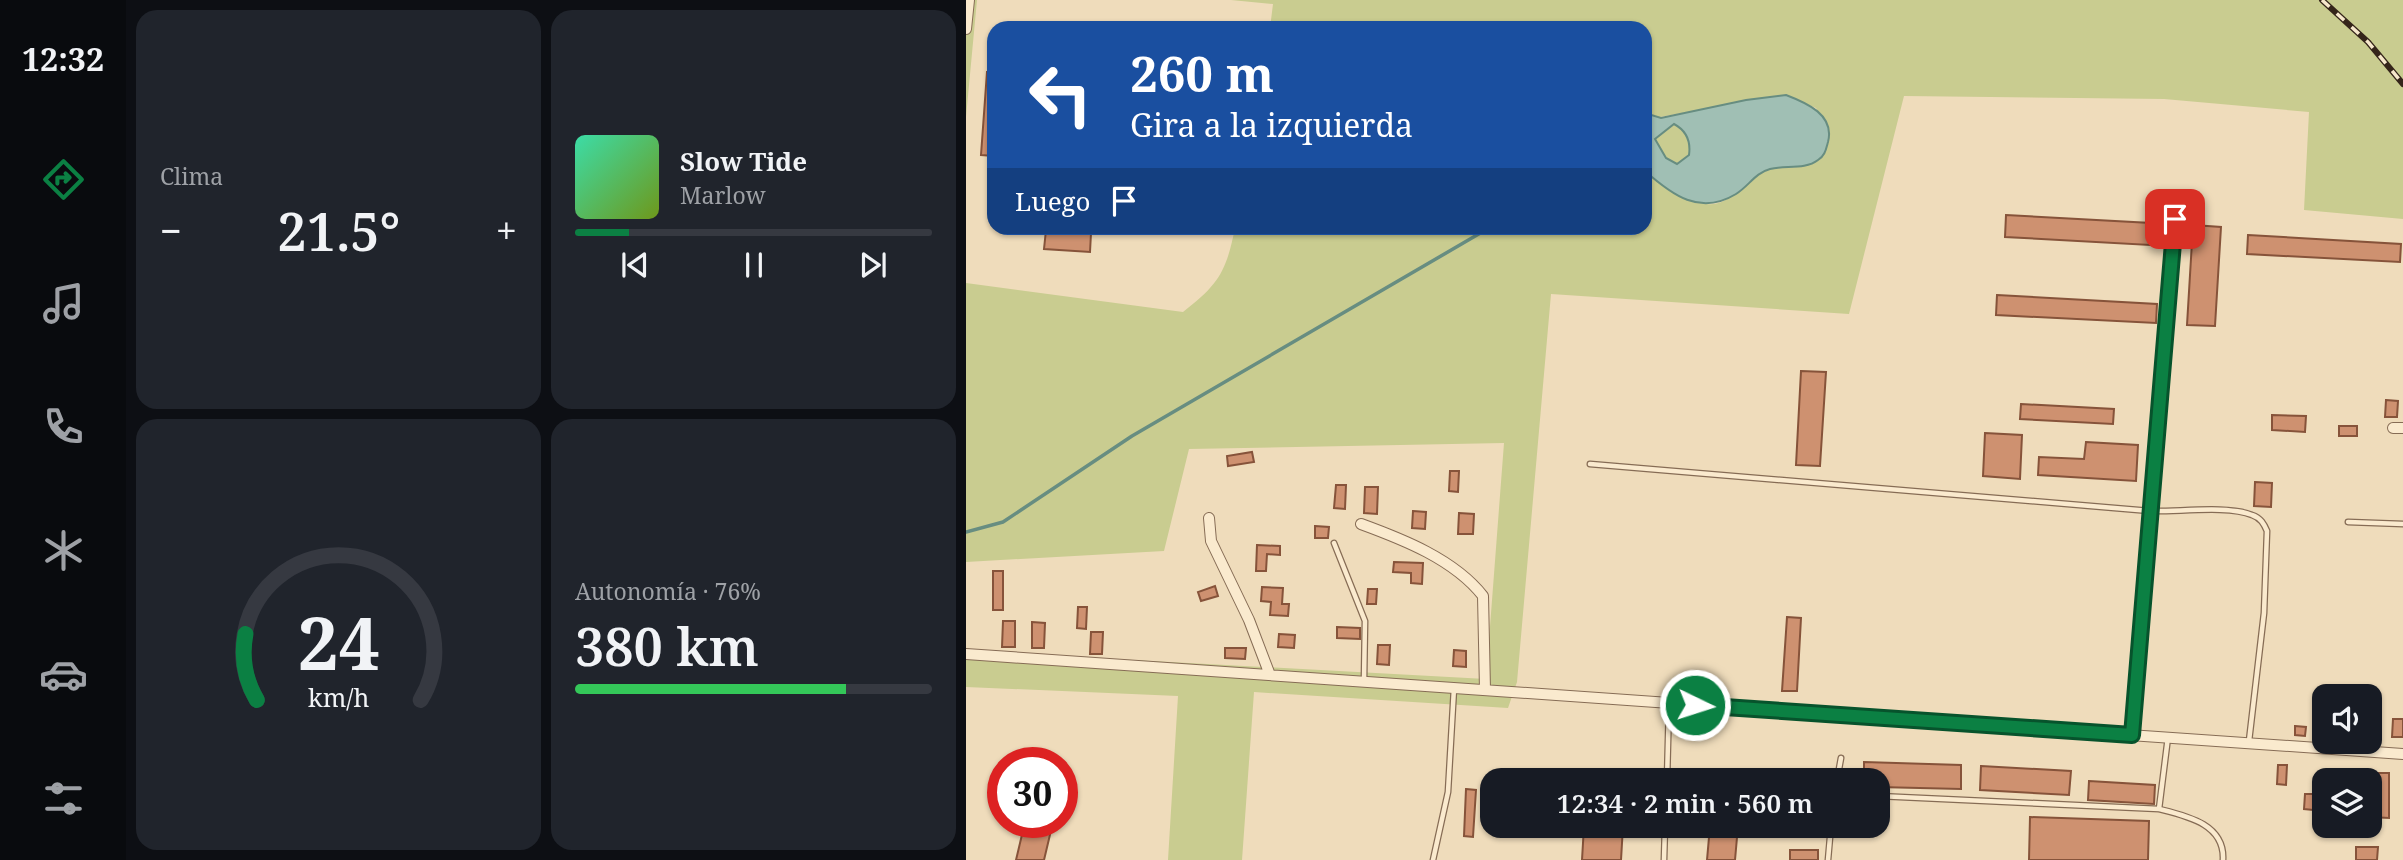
<!DOCTYPE html>
<html lang="es">
<head>
<meta charset="utf-8">
<style>
	:root { --surface:#171b24; --page:#20242c; --text:#f1f3f6; --muted:#9ea1a6; --line:#363941; --accent:#0b8043 }
	body { margin:0; font-family:"Noto Serif",serif; background:var(--page); color:var(--text); height:100vh; display:flex; flex-direction:column; font-size:26px; white-space:nowrap }
	* { box-sizing:border-box; margin:0 }
	p { font-size:23px; color:var(--muted) }
	.icon { flex:none; width:38px; height:38px; fill:none; stroke:currentColor; stroke-width:2; stroke-linecap:round; stroke-linejoin:round }
	.map { position:relative; flex:1; overflow:hidden }
	.sheet { display:flex; flex-direction:column; gap:10px; padding:10px; background:#0d0f14; width:840px }
	.sheet>* { flex:none }
	.top-card { position:absolute; left:21px; top:21px; width:665px; height:214px; border-radius:21px; box-shadow:0 2px 5px #0004; background:#1a4fa0; color:#fff; overflow:hidden }
	.tools { position:absolute; left:1346px; top:684px; display:grid; gap:14px }
	.tools a { display:grid; place-items:center; width:70px; height:70px; border-radius:14px; background:var(--surface); box-shadow:0 2px 5px #0004; font-size:35px }
	.speed { position:absolute; left:21px; top:747px; display:flex; gap:14px; font-size:35px; font-weight:700; text-align:center }
	.speed>* { display:grid; place-content:center; width:91px; height:91px; border-radius:50%; background:var(--surface); box-shadow:0 2px 5px #0004; line-height:1 }
	.speed .limit { border:10px solid #d22; background:#fff; color:#111 }
	.pin { position:absolute; display:grid; place-items:center; width:60px; height:60px; color:#fff; margin:-30px; border-radius:14px; box-shadow:0 4px 10px #0006 }
	.me { position:absolute; width:77px; margin:-38px; rotate:94deg; stroke-linejoin:round; filter:drop-shadow(0 0 5px #0008) }
	.turn { display:flex; align-items:center; gap:24px; height:147px; padding:0 28px; font-size:32px }
	.turn .icon { width:91px; height:91px; stroke-width:2.5 }
	.turn b { display:block; font-size:49px; line-height:60px }
	.then { display:flex; align-items:center; height:66px; padding:0 28px; background:#0003; gap:14px; font-size:26px }
	.big { font-size:52px; font-weight:600; line-height:1.1 }
	.sheet .tile { flex:1; display:flex; flex-direction:column; justify-content:center; gap:10px; min-width:0; padding:0 24px; border-radius:21px; background:var(--page) }
	.sheet .dial { align-items:center; gap:0 }
	.dial svg { height:182px; overflow:visible; fill:none; stroke:var(--line); stroke-width:7; stroke-linecap:round; text-anchor:middle }
	.dial text { fill:var(--text); stroke:none }
	.song { display:flex; align-items:center; gap:21px }
	.cover { width:84px; height:84px; border-radius:10px; background:linear-gradient(135deg,hsl(160 70% 55%),hsl(80 70% 35%)) }
	.played { height:7px; border-radius:4px; background:linear-gradient(90deg,var(--accent) 15%,var(--line) 15%) }
	.keys { display:flex; justify-content:space-around; direction:ltr }
	.heat { display:flex; justify-content:space-between; align-items:center; font-size:38px; direction:ltr }
	.charge { height:10px; border-radius:5px; background:linear-gradient(90deg,#34c759 76%,var(--line) 0) }
	.sheet .tiles { flex:1; display:grid; gap:10px; grid-template-columns:repeat(2,1fr) }
	.trip { position:absolute; left:514px; top:768px; width:410px; height:70px; border-radius:21px; background:var(--surface); box-shadow:0 2px 5px #0004; font-weight:600; line-height:70px; text-align:center }
	main { display:flex; flex:1; min-height:0 }
	.dock { display:flex; flex-direction:column; width:126px; justify-content:space-around; align-items:center; background:#090b0e; color:var(--muted) }
	.dock .icon { width:49px; height:49px }
	.dock .on { color:var(--accent) }
	.dock b { font-size:32px; color:var(--text) }
	.map>svg:first-child { display:block }
	.green { fill:#c9cc90 }
	.water { fill:#a0bfb4; stroke:#678d81; stroke-width:2; fill-rule:evenodd }
	.lines { fill:none; stroke-linecap:round; stroke-linejoin:round }
	.stream { stroke:#678d81; stroke-width:3.5 }
	.building { fill:#ce9170; stroke:#86533a; stroke-width:2 }
	.service-casing { stroke:#866c55; stroke-width:7 }
	.minor-casing { stroke:#866c55; stroke-width:12 }
	.service { stroke:#faeace; stroke-width:4.5 }
	.minor { stroke:#faeace; stroke-width:10 }
	.rail-casing { stroke:#35251a; stroke-width:6 }
	.rail { stroke:#f6e7cb; stroke-width:3.5; stroke-dasharray:10; stroke-linecap:butt }
	.route-casing { stroke:#07532c; stroke-width:18 }
	.route { stroke:#0b8043; stroke-width:12 }
</style>
</head>
<body>
<main>
<nav class="dock">
<b>12:32</b>
<svg class="icon on" aria-label="directions" viewBox="0 0 24 24"><path d="M12 3l9 9-9 9-9-9zM9 14v-3h6M13 9l2 2-2 2"/></svg>
<svg class="icon" aria-label="music" viewBox="0 0 24 24"><path d="M9 18V5l10-2v13"/><circle cx="6" cy="18" r="3"/><circle cx="16" cy="16" r="3"/></svg>
<svg class="icon" aria-label="phone" viewBox="0 0 24 24"><path d="M5 4h4l2 5-3 2q2 4 5 5l2-3 5 2v4C11 20 4 13 5 4z"/></svg>
<svg class="icon" aria-label="climate" viewBox="0 0 24 24"><path d="M12 3v18M4 7l16 10M4 17L20 7"/></svg>
<svg class="icon" aria-label="car" viewBox="0 0 24 24"><path d="M5 17H2v-5l4-1 3-4h7l3 4 3 1v5h-3M9 17h6M6 11h13"/><circle cx="7" cy="17" r="2"/><circle cx="17" cy="17" r="2"/></svg>
<svg class="icon" aria-label="filters" viewBox="0 0 24 24"><path d="M4 7h16M4 17h16"/><circle cx="9" cy="7" r="2"/><circle cx="15" cy="17" r="2"/></svg>
</nav>
<section class="sheet">
<div class="tiles">
<div class="tile"><p>Clima</p>
<div class="heat"><a>−</a><b class="big">21.5°</b><a>+</a></div>
</div>
<div class="tile">
<div class="song"><i class="cover"></i><div><b>Slow Tide</b><p>Marlow</p></div></div>
<div class="played"></div>
<div class="keys"><svg class="icon" aria-label="previous" viewBox="0 0 24 24"><path d="M18 5L8 12l10 7zM5 5v14"/></svg><svg class="icon" aria-label="pause" viewBox="0 0 24 24"><path d="M8 5v14M16 5v14"/></svg><svg class="icon" aria-label="next" viewBox="0 0 24 24"><path d="M6 5l10 7-10 7zM19 5v14"/></svg></div>
</div>
<div class="tile dial"><svg viewBox="0 0 100 80">
<path d="M14 69A42 42 0 1 1 86 69"/>
<path d="M14 69A42 42 0 0 1 9 40" stroke="#0b8043"/>
<text x="50" y="56" font-size="32" font-weight="700">24</text>
<text x="50" y="72" font-size="11">km/h</text>
</svg></div>
<div class="tile"><p>Autonomía · 76%</p><b class="big">380 km</b><div class="charge"></div></div>
</div>
</section>
<div class="map">
<svg width="1437" height="860" viewBox="0 0 1437 860">
	<rect width="100%" height="100%" fill="#efdcbb"/>
	<!-- green -->
	<path class="green" d="M0,0H11L0,117Z
		M265,0H1437V219L1338,210L1343,112L1198,99L938,96L883,314L585,294L551,682L542,708L288,692L276,860H202L212,696L0,687V651L520,679L538,443L223,449L198,551L0,562V283L217,312C253,284 260,272 269,228H679V171C696,186 717,200 741,204C762,207 776,184 791,174C807,163 828,171 844,164C858,158 861,147 864,134L850,108L820,95L688,118L679,113V28H304L307,4Z
		M709,124C721,132 725,141 723,155L711,164L700,158L689,139Z"/>
	<!-- water -->
	<path class="water" d="M820,95C841,103 869,115 862,142C860,149 859,156 852,160C839,170 819,165 804,169C789,173 783,186 770,194C734,216 706,195 679,171V113L695,118L780,100ZM708,124C721,131 725,141 723,155L711,164L700,158L689,139Z"/>
	<g class="lines">
		<!-- stream -->
		<path class="stream" d="M0,532L37,522L166,436L523,228"/>
	</g>
	<!-- building -->
	<path class="building" d="M21,72H28V156L15,155Z
		M1040,215L1185,223L1184,245L1039,237Z
		M1227,225L1255,227L1249,326L1221,325Z
		M80,230L125,233L124,252L78,249Z
		M1282,235L1435,244L1434,262L1281,254Z
		M1031,295L1191,304L1190,323L1030,315Z
		M835,371L860,372L854,466L830,465Z
		M1420,400L1432,401L1431,417H1419Z
		M1055,404L1148,409L1147,424L1054,419Z
		M1306,415L1340,416L1339,432L1306,430Z
		M1373,426H1391V436H1373Z
		M1019,433L1056,435L1054,479L1017,476Z
		M1120,442L1172,445L1170,481L1072,475L1073,457L1118,459Z
		M286,452L288,462L262,466L261,456Z
		M484,471H493L492,492L483,491Z
		M1289,482L1306,483L1305,507L1288,506Z
		M370,485H380L379,509L368,508Z
		M399,487H412L411,514L398,513Z
		M447,511L460,512L459,529L446,528Z
		M493,513L508,514L507,534H492Z
		M349,526L363,527L362,538H349Z
		M291,545L314,546V555L301,554L300,571H290Z
		M428,562L457,563L456,584L445,583V573L427,572Z
		M27,571H37V610H27Z
		M249,586L252,596L235,601L232,592Z
		M296,587L317,588L316,604H323L322,616L304,615L305,602L295,601Z
		M402,589H411L410,604H401Z
		M112,607H121L120,629L111,628Z
		M821,617L835,618L831,691H816Z
		M37,621H49V647H36Z
		M66,622L79,623L78,648H66Z
		M371,627L394,628V639L371,638Z
		M125,632H137L136,654H124Z
		M313,634L329,635L328,648L312,647Z
		M412,645H424L423,665L411,664Z
		M259,648H280L279,659L259,658Z
		M488,650L500,651V667L487,666Z
		M1427,719H1437V737H1426Z
		M1329,726L1340,727L1339,736L1329,735Z
		M898,762L995,765V789L912,787V780H898Z
		M1312,765H1321L1320,785L1311,784Z
		M1015,766L1105,771L1103,795L1014,790Z
		M1408,773H1423V818L1404,817V808H1407Z
		M1123,781L1189,785L1188,804L1122,800Z
		M500,789L510,790L507,837L498,836Z
		M1339,794H1348L1347,810L1338,809Z
		M1064,817L1183,821L1182,860H1063Z
		M59,822H87L78,860H50Z
		M618,826H657L655,860H616Z
		M744,826H772L769,860H741Z
		M1390,847H1412L1411,860H1390Z
		M824,850H852V860H824Z"/>
	<g class="lines">
		<!-- service casing -->
		<g class="service-casing">
			<path id="service" d="M1195,373L1209,219
				M624,464L1184,511C1212,512 1262,505 1286,515C1295,518 1298,524 1301,531L1298,613L1283,741
				M1382,522L1437,524
				M368,543L399,621L398,681
				M701,780L703,704
				M871,780L875,758
				M912,796L1193,809C1221,816 1259,824 1257,860
				M1193,809L1202,737
				M467,860L482,792L488,688
				M698,860L699,826
				M862,860L865,826"/>
		</g>
		<!-- minor casing -->
		<g class="minor-casing">
			<path id="minor" d="M0,29L3,0
				M1427,428H1437
				M243,518L245,541L283,620L304,675
				M395,524C436,539 488,559 517,596L519,690
				M0,654L1437,754
				M1166,735L1195,374"/>
		</g>
		<!-- service -->
		<use href="#service" class="service"/>
		<!-- minor -->
		<use href="#minor" class="minor"/>
		<!-- rail casing -->
		<g class="rail-casing">
			<path id="rail" d="M1356,0L1402,42L1437,84"/>
		</g>
		<!-- rail -->
		<use href="#rail" class="rail"/>
	</g>
	<g class="lines">
		<!-- route casing -->
		<g class="route-casing">
			<path id="route" d="M729,705L1166,735L1209,219"/>
		</g>
		<!-- route -->
		<use href="#route" class="route"/>
	</g>
</svg>
<div class="tools">
<a><svg class="icon" aria-label="sound" viewBox="0 0 24 24"><path d="M4 9h4l5-4v14l-5-4H4zM17 9q2 3 0 6"/></svg></a>
<a><svg class="icon" aria-label="layers" viewBox="0 0 24 24"><path d="M12 4l9 5-9 5-9-5zM3 14l9 5 9-5"/></svg></a>
</div>
<div class="speed"><div class="limit">30</div></div>
<div class="pin" style="left:1209px;top:219px;background:#d93025"><svg class="icon" aria-label="arrive" viewBox="0 0 24 24"><path d="M6 21V4h12l-3 4 3 4H6"/></svg></div>
<svg class="me" style="left:729px;top:705px" viewBox="-20 -20 40 40"><circle r="17" fill="#0b8043" stroke="#fff" stroke-width="3"/><path d="M0-11L8 9 0 5-8 9z" fill="#fff"/></svg>
<div class="trip">12:34 · 2 min · 560 m</div>
<div class="top-card">
<div class="turn"><svg class="icon" aria-label="left" viewBox="0 0 24 24"><path d="M17 20v-9H6M10 6l-5 5 5 5"/></svg><div><b>260 m</b>Gira a la izquierda</div></div>
<div class="then">Luego<svg class="icon" aria-label="arrive" viewBox="0 0 24 24"><path d="M6 21V4h12l-3 4 3 4H6"/></svg></div>
</div>
</div>
</main>
</body>
</html>
